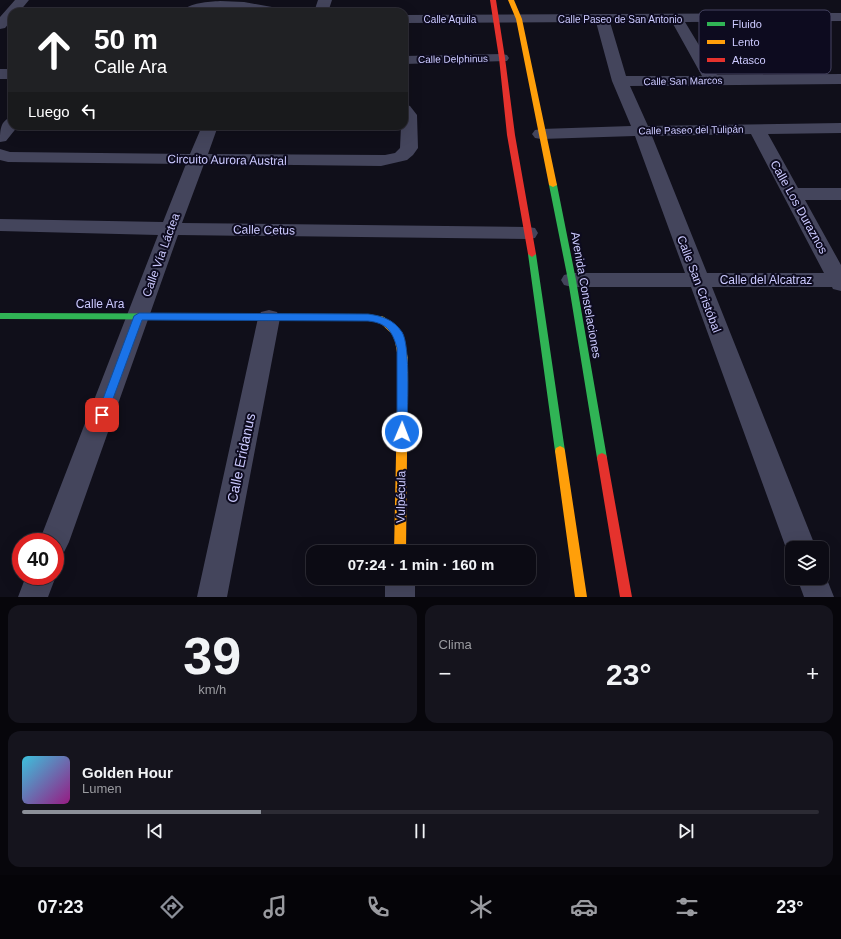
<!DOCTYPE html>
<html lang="es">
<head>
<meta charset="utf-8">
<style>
	:root { --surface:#0c0b14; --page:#15141d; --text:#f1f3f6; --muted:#9a9ba0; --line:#2c2b34; --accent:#8c9099 }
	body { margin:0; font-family:Arial,sans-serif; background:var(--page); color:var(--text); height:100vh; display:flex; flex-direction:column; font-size:15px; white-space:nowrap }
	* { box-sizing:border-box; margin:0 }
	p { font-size:13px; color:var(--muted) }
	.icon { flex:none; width:22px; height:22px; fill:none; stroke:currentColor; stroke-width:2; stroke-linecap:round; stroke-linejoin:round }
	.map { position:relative; height:597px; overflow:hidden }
	.details { display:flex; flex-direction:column; gap:8px; padding:8px; background:#07060b; flex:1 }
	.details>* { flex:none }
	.hud { position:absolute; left:8px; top:8px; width:400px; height:122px; border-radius:12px; box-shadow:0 4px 16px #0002,0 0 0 1px var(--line); background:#202124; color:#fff; overflow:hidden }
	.fabs { position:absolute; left:785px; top:541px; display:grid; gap:8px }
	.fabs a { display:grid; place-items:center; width:44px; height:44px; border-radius:8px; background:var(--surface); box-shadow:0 4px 16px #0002,0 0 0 1px var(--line); font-size:20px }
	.speed { position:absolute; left:12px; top:533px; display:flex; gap:8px; font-size:20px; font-weight:700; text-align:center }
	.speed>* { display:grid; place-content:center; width:52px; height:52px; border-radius:50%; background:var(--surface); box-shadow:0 4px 16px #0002,0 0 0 1px var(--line); line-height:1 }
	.speed .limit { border:6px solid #d22; background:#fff; color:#111 }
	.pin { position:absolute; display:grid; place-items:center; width:34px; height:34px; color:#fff; margin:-17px; border-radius:8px; box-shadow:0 2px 6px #0006 }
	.me { position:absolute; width:44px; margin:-22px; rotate:1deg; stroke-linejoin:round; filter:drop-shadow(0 0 3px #0008) }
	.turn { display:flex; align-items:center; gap:14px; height:84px; padding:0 20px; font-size:18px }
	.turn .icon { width:52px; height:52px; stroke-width:2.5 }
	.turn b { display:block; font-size:28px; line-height:34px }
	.then { display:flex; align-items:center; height:38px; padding:0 20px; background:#0003; gap:8px; font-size:15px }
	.big { font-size:30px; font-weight:700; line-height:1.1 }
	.details .card { flex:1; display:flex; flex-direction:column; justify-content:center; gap:6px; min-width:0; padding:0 14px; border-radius:12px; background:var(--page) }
	.details .dial { align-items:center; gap:0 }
	.dial b { font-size:52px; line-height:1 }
	.song { display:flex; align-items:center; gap:12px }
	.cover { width:48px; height:48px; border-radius:6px; background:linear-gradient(135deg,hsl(190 70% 55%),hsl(310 70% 35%)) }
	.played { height:4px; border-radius:2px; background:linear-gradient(90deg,var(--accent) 30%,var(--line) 30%) }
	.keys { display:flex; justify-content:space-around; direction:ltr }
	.heat { display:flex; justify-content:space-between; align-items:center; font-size:22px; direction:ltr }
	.details .tiles { flex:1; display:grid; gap:8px; grid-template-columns:1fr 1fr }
	.card:last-child { grid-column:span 2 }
	.trip { position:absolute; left:306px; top:545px; width:230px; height:40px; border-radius:12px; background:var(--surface); box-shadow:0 4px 16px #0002,0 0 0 1px var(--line); font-weight:700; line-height:40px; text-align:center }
	.tabs { display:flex; height:64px; justify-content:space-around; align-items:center; background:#050408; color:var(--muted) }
	.tabs .icon { width:28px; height:28px }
	.tabs .on { color:var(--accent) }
	.tabs b { font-size:18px; color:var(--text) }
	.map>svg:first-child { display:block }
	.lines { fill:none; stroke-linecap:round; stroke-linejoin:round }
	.street { fill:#44455c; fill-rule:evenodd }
	.fast { fill:#30b455; fill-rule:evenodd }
	.slow { fill:#ff9f0a; fill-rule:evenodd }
	.jam { fill:#e5322d; fill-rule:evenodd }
	.route { fill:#1a73e8; stroke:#114b97 }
	.labels { text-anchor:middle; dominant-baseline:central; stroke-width:4; stroke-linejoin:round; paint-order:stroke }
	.far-street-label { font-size:10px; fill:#cccaff; stroke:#0d0b1f }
	.street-label { font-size:12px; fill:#cccaff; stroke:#0d0b1f }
	.near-street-label { font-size:14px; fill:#cccaff; stroke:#0d0b1f }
	.key { fill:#0d0b1f; stroke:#464462; stroke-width:1 }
	.key-label { font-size:11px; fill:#cccaff }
</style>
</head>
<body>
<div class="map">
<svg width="841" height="597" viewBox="0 0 841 597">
	<rect width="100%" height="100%" fill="#100f1a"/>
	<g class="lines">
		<!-- street -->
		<path class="street" d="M15,0H29L19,12H12V20L5,28L0,29V17Z
			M318,0H332L328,12H314Z
			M220,1L244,2L283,9L285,12L220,9L201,12H182C189,2 209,2 220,1Z
			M841,13V21L685,22L717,75L841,74V84L630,86L648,126L841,123V133L768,134L798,188H841V200H805L841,265V291L833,289L832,287H712L816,548H792V558L786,548L691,287H572L564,285L561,280L564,275L572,273H685L635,136L541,139L535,138L532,134L535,130L541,129L631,126L612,81L596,22L404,23V15ZM610,22H672L702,76H626ZM751,134L824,273H707L652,136Z
			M502,54L507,55L509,58L507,61L404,64V56Z
			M0,69H12V79H0Z
			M404,104L410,106L417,115L418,148L413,155L407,160L381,166L204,164L182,223L528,227L535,228L538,233L535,238L528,239L178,235L69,542L64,552L55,555V542H39L158,235L0,231V219L163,222L186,164L8,162L0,160V149L10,152L190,154L202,126H218L208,154L385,155L395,153L400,148L401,126H404Z
			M12,117V126H18L6,141L0,142C0,131 0,120 12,117Z
			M269,310L277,312L280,318L227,597H197L258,318L261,312Z
			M822,567L834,597H804L797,578H822Z
			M55,573L56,576L48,597H18L26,576H55Z
			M385,578H415V597H385Z"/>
		<!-- fast -->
		<path class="fast" d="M550,183H556L557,185L576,280L607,458L606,461L602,463L598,461L597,458L568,280L549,185Z
			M532,251L536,254L565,451L564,454L560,456L556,454L555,451L528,254Z
			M0,313L368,314L384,317L386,319L384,321L381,322L368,320L0,319Z"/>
		<!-- slow -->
		<path class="slow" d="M508,0H514L522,19L557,185L553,187L549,185L516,19Z
			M381,316L384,317L401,332L408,358L406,552H394L398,358L394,336L376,319L378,317Z
			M560,446L564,448L565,451L587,597H575L555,451L556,448Z"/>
		<!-- jam -->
		<path class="jam" d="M490,0H496L505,58L515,135L536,254L532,257L528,254L507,135L499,58Z
			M602,453L606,455L607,458L632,597H620L597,458L598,455Z"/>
	</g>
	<!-- route -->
	<path class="route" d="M139,313L368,314C382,316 393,319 402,332C411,346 407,413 407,432L406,436L402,437L398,436L397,432V348C392,330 386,323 368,321L142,320L107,415L106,418L102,419L98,418L97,415L134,316Z"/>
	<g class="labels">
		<!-- far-street labels -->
		<g class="far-street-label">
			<text x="450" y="19">Calle Aquila</text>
			<text x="620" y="19">Calle Paseo de San Antonio</text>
			<text transform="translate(453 59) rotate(-1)">Calle Delphinus</text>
			<text transform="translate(683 81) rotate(-1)">Calle San Marcos</text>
			<text transform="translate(691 130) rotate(-1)">Calle Paseo del Tulipán</text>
		</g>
		<!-- street labels -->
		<g class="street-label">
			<text transform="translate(227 160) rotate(1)">Circuito Aurora Austral</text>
			<text transform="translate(799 207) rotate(61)">Calle Los Duraznos</text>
			<text transform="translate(264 230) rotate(1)">Calle Cetus</text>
			<text transform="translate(161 255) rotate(-70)">Calle Vía Láctea</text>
			<text x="766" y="280">Calle del Alcatraz</text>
			<text transform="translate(699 284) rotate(69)">Calle San Cristóbal</text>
			<text transform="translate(586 295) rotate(80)">Avenida Constelaciones</text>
			<text x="100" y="304">Calle Ara</text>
			<text transform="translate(401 497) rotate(-89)">Vulpécula</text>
		</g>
		<!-- near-street labels -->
		<g class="near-street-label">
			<text transform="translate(241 458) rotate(-78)">Calle Eridanus</text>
		</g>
	</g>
	<!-- legend -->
	<rect x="699" y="10" width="132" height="64" rx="6" class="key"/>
	<rect x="707" y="22" width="18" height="4" fill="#30b455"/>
	<rect x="707" y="40" width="18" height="4" fill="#ff9f0a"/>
	<rect x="707" y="58" width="18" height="4" fill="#e5322d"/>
	<g class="key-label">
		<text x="732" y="28">Fluido</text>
		<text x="732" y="46">Lento</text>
		<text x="732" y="64">Atasco</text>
	</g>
</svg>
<div class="fabs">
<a><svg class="icon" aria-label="layers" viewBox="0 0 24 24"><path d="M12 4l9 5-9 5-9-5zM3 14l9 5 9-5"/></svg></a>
</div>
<div class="speed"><div class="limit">40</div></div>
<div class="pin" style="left:102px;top:415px;background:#d93025"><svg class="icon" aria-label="arrive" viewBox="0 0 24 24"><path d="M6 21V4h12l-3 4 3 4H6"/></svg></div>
<svg class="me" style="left:402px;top:432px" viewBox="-20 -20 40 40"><circle r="17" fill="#1a73e8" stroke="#fff" stroke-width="3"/><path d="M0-11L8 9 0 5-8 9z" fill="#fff"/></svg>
<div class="trip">07:24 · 1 min · 160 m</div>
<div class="hud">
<div class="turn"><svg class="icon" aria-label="ahead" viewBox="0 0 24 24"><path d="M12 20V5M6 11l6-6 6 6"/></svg><div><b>50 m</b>Calle Ara</div></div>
<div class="then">Luego<svg class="icon" aria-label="left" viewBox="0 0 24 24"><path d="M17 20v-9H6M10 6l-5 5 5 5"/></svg></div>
</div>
</div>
<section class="details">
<div class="tiles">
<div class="card dial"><b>39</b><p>km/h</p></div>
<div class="card"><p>Clima</p>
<div class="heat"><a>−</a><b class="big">23°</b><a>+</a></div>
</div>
<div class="card">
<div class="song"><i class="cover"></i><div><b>Golden Hour</b><p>Lumen</p></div></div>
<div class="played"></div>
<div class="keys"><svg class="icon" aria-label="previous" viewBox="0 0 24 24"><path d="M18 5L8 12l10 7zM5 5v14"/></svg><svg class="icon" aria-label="pause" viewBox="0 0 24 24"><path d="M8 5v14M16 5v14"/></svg><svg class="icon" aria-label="next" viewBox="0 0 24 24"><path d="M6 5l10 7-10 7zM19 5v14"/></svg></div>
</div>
</div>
</section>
<nav class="tabs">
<b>07:23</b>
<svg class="icon on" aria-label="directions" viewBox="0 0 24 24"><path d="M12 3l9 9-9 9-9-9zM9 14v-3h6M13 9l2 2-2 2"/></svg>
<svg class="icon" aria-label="music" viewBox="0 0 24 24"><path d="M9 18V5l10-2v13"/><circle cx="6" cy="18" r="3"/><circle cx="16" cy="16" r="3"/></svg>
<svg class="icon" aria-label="phone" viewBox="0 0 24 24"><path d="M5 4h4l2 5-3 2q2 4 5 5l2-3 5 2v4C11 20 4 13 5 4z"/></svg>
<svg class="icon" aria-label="climate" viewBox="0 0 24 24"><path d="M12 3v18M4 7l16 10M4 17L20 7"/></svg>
<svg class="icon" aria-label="car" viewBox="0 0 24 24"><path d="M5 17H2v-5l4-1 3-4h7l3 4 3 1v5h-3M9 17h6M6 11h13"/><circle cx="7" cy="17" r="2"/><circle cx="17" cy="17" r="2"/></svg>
<svg class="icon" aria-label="filters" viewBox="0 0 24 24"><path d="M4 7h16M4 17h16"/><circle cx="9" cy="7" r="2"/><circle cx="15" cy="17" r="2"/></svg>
<b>23°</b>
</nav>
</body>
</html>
